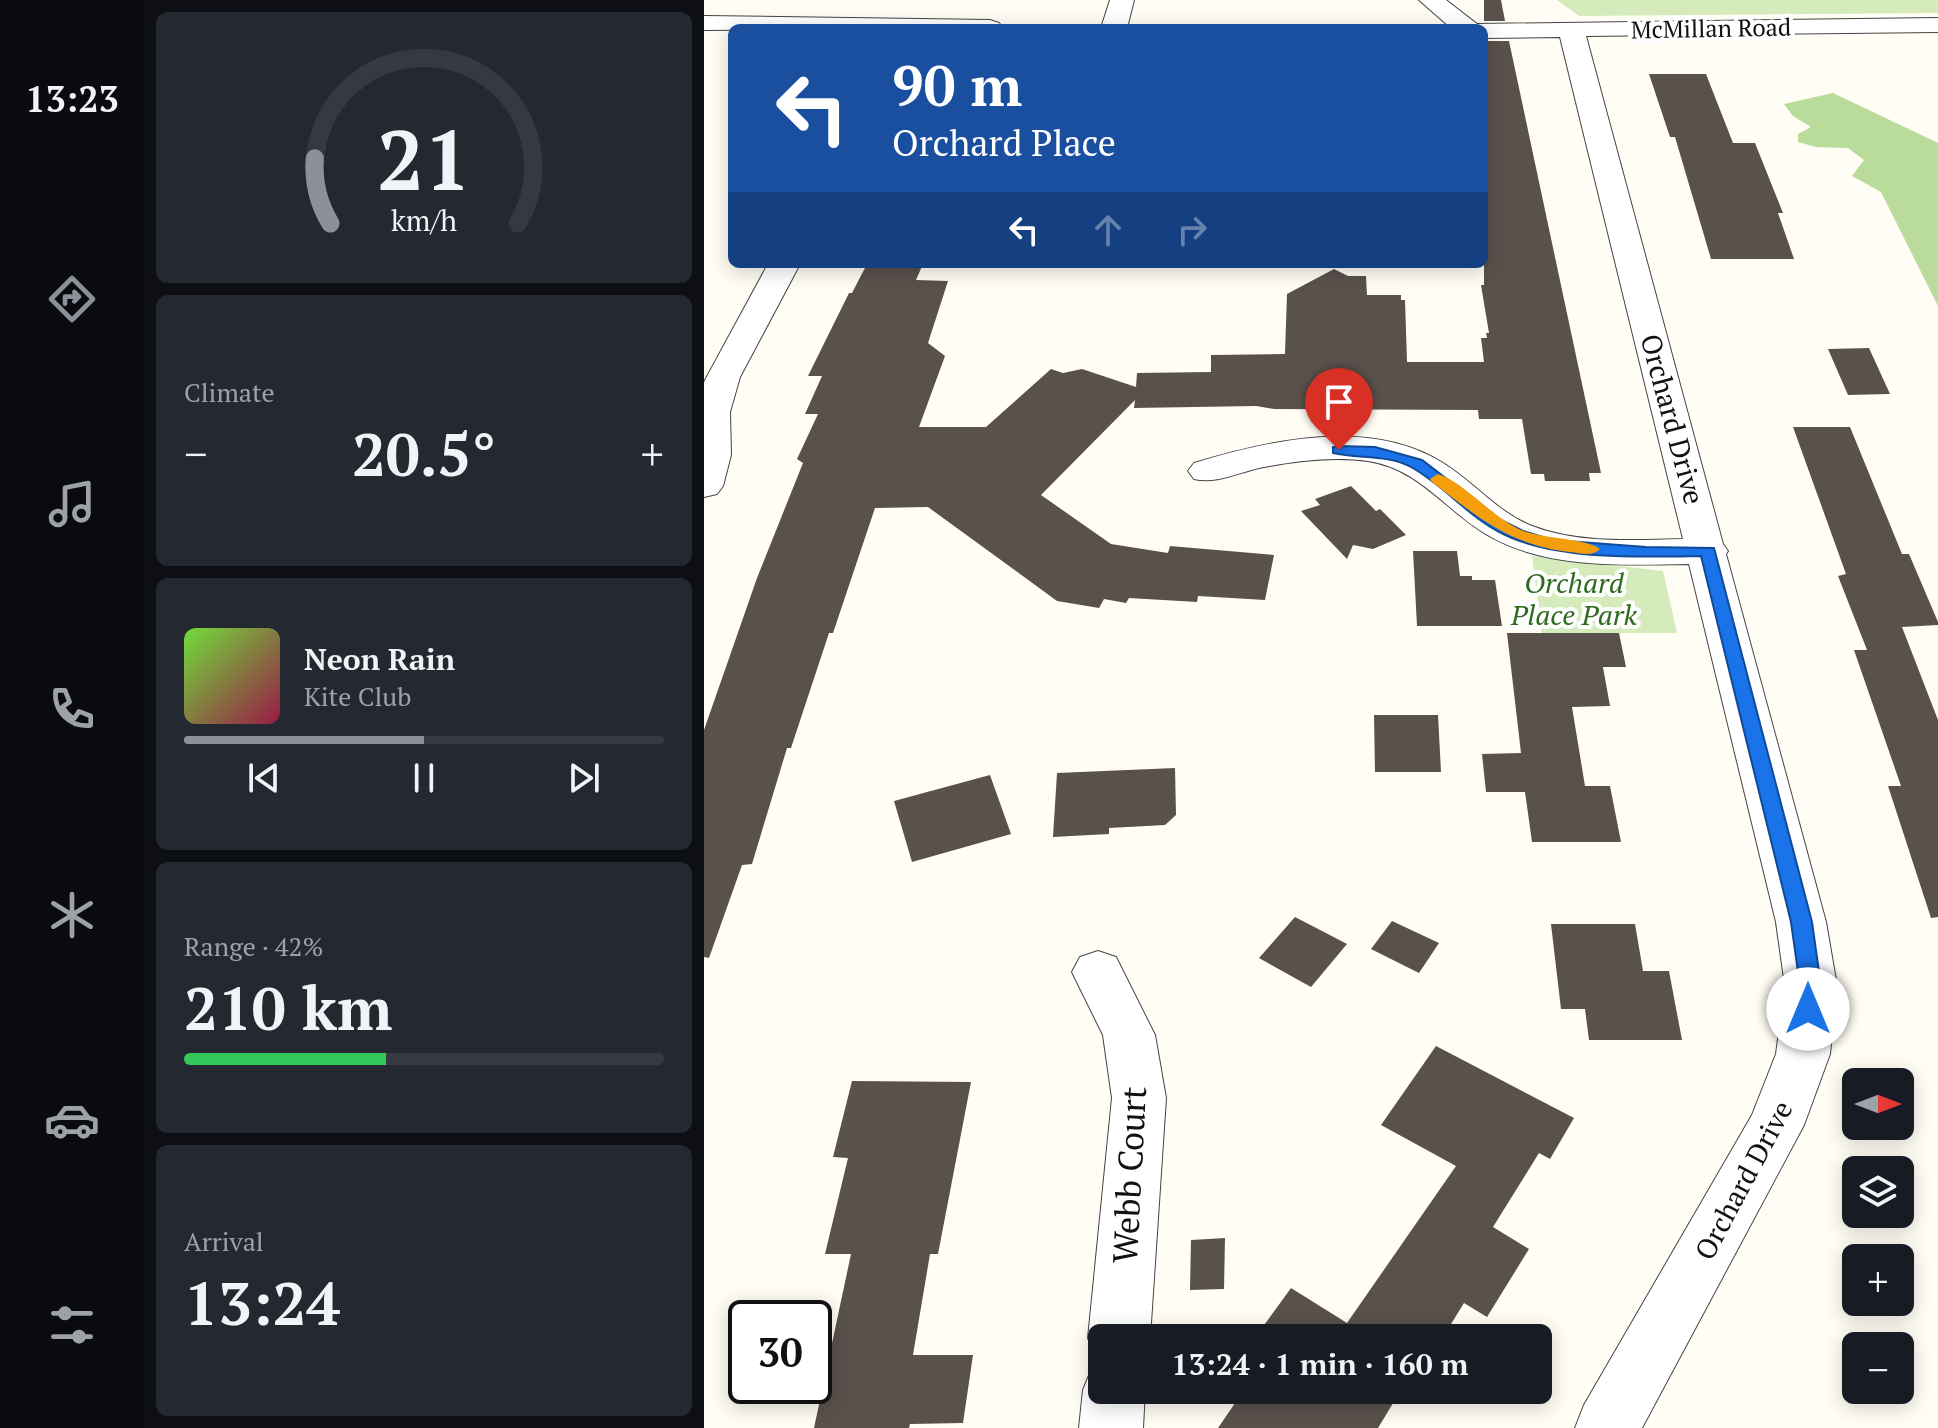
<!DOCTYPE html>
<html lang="en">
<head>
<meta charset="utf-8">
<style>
	:root { --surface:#171b24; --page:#242831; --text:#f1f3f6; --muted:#9ea1a6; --line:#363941; --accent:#8c9099 }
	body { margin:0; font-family:"PT Serif",serif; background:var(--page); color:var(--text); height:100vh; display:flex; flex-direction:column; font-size:30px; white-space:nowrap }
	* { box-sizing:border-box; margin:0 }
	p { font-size:26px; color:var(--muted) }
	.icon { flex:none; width:44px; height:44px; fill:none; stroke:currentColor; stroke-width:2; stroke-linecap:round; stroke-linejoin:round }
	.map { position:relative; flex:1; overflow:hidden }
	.panel { display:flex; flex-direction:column; gap:12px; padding:12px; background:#0d0f14; width:560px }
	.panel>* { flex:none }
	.top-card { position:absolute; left:24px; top:24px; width:760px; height:244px; border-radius:12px; box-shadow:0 4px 20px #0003; background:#1a4fa0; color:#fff; overflow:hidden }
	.needle { width:52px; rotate:90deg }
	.buttons { position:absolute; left:1138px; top:1068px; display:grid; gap:16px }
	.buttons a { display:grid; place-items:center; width:72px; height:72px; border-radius:12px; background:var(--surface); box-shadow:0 4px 20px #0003; font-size:40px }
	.speed { position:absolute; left:24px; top:1300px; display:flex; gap:16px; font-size:40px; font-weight:700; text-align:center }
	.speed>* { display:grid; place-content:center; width:104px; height:104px; border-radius:50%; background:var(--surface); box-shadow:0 4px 20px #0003; line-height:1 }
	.speed .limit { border:4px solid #111; border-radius:12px; background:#fff; color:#111 }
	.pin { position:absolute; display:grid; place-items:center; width:68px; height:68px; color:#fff; margin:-82px -34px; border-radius:50% 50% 50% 0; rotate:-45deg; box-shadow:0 0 8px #0007 }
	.pin .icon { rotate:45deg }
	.me { position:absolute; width:88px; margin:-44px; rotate:0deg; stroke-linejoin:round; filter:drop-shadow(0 0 6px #0008) }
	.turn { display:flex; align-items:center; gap:28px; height:168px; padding:0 32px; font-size:36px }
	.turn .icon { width:104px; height:104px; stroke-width:2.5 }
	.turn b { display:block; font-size:56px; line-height:68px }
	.lanes { display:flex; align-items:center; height:76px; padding:0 32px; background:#0003; justify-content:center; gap:40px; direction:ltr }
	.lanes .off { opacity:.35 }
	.big { font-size:60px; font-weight:800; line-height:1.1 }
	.panel .tile { flex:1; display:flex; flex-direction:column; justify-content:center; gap:12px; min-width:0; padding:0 28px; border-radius:12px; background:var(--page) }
	.panel .dial { align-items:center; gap:0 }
	.dial svg { height:208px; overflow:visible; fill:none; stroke:var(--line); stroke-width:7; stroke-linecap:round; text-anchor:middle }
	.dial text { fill:var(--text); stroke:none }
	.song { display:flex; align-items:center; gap:24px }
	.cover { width:96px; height:96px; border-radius:12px; background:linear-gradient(135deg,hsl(100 70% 55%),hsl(340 70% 35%)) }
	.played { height:8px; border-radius:4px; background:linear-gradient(90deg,var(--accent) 50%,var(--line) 50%) }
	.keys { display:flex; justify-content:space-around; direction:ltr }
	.heat { display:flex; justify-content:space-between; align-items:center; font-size:44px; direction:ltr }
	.charge { height:12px; border-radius:6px; background:linear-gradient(90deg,#34c759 42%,var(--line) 0) }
	.trip { position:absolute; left:384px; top:1324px; width:464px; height:80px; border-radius:12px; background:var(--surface); box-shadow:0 4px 20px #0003; font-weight:800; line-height:80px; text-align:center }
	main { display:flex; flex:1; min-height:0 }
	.menu { display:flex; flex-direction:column; width:144px; justify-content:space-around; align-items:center; background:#090b0e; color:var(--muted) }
	.menu .icon { width:56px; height:56px }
	.menu .selected { color:var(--accent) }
	.menu b { font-size:36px; color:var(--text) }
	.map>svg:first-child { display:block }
	.green { fill:#d5ebbc }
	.forest { fill:#b9dc9b }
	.building { fill:#5a514c }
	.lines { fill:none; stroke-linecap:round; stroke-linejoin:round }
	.minor-casing { stroke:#444; stroke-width:2 }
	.minor { fill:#fff; fill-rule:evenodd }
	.route { fill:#1a73e8; stroke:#114b97; stroke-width:2 }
	.slow { fill:#f59e0b }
	.labels { text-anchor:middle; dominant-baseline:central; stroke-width:8; stroke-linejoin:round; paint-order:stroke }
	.far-street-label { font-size:24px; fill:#111; stroke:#fff }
	.street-label { font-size:28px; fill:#111; stroke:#fff }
	.park-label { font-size:28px; font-style:italic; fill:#2f6b1e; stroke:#fff }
	.near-street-label { font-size:34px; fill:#111; stroke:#fff }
</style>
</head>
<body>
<main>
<nav class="menu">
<b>13:23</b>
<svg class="icon selected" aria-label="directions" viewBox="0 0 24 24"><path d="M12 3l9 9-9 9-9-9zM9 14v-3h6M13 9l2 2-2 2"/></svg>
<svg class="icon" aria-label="music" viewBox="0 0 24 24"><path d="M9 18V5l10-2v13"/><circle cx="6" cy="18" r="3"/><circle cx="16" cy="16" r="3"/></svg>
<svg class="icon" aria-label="phone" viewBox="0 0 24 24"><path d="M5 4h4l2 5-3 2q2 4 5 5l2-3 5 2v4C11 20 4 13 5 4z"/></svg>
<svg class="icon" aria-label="climate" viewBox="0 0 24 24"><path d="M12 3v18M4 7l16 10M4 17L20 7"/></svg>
<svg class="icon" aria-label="car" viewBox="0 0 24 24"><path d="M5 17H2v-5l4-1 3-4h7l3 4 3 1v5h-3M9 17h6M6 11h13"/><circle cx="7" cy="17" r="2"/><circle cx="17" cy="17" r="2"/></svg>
<svg class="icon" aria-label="filters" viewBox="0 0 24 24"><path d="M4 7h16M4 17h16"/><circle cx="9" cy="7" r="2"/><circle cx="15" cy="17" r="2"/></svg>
</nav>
<section class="panel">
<div class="tile dial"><svg viewBox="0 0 100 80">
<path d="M14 69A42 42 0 1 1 86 69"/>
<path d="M14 69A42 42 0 0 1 8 44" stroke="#8c9099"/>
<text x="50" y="56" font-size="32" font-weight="700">21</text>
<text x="50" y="72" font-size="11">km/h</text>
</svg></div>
<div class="tile"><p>Climate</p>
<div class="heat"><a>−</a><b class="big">20.5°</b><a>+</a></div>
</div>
<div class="tile">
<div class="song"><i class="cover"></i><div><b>Neon Rain</b><p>Kite Club</p></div></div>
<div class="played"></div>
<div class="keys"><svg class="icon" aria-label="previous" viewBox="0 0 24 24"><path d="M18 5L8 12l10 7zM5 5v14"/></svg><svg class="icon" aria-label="pause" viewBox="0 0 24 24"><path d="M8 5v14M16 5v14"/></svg><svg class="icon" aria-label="next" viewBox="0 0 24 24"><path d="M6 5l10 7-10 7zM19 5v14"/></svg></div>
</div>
<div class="tile"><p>Range · 42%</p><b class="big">210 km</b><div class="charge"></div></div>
<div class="tile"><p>Arrival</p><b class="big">13:24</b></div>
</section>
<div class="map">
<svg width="1234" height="1428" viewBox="0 0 1234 1428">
	<rect width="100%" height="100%" fill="#fffdf4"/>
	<!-- green -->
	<path class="green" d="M853,0H1234V13L875,16Z
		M828,556L959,571L973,633H838Z"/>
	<!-- forest -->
	<path class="forest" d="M1129,93L1234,143V306L1177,192L1148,176L1160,160L1144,148L1112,147L1094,142V134L1107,127L1089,116L1080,104Z"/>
	<!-- building -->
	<path class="building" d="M780,0H797L801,21H780Z
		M780,41H805L897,473H885L886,481H841L840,474H827L818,419H775L774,410L570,409L552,406L430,408L431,400L337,495L407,544L464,553L466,546L570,555L561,600L494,596L493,602L425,598L422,603L400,599L395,608L353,601L224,507L171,508L129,633H125L87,748H83L48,864L38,865L5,958L0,957V730L53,578L99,463L93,459L114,414H101L118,376H104L145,293H148L163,264H219L212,280L244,281L224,343L241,356L215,427H282L347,369L359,373L378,369L432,387L433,373L507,372V355L581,354L583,294L630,269L644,276H662L663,295H697V300H701L703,362H780L777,338H783L782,333H785L777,285H780Z
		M945,74H1002L1029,143H1051L1079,213H1074L1090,259H1007L971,137H966Z
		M1165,348L1186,394L1144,395L1124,349Z
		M1089,427H1146L1198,554H1205L1234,622V625L1198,627L1234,720V917L1227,918L1184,786H1197L1150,650H1163L1134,576L1142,574Z
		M647,486L672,511L676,509L702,535L669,549L649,545L643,559L597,511L616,505L611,499Z
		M709,551H753L756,576H768V580H791L798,626H713Z
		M803,633H915L922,667H899L906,706L868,707L881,786H906L917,842H828L821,792H782L778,754L817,753Z
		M670,715H734L737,772H671Z
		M471,768L472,815L461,825L405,828V834L349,837L353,773Z
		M286,775L307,834L208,862L190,801Z
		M591,917L643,944L607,987L555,958Z
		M688,921L735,943L715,973L667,949Z
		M847,924H931L939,971H965L978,1040H885L881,1009H857Z
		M732,1046L870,1118L846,1159L835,1153L789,1227L825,1249L783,1317L760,1303L739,1337L733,1333L730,1338H563L555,1332L587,1288L643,1323L752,1166L677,1125Z
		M148,1081L267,1082L234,1254H226L209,1355H269L259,1423L206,1424L205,1428H110L147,1254H121L144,1158L129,1157Z
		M521,1238L520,1289L486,1290L487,1240Z
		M540,1390H697L674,1428H514Z"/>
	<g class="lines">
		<!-- minor casing -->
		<g class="minor-casing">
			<path id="minor" d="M406,0H430L423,28H397Z
				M715,0H742L773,24L1234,18V32L882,36L1019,544L1024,551L1022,554L1122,922L1133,986L1126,1054L1100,1125L938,1428H871L880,1405L1048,1115L1072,1054L1081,986L1072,922L985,564C921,565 844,569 787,537C743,513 717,469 664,461C628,456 590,461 555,468C533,473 512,484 490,479L484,471L490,463C566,440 666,417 739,463C770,482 793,512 828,526C874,544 930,540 979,539L856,37L780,38V28H747Z
				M0,16L286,20L295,23L299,28L0,30Z
				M64,264H96L36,377L26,412L27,455L19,486L13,494L0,497V382Z
				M394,951L412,957L451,1035L462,1098L446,1338H398V1361L393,1359L384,1338L408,1098L399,1035L368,972L376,957Z
				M398,1364V1390H441L439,1428H375L379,1390L388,1368Z"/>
		</g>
		<!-- minor -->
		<use href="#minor" class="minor"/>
	</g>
	<!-- route -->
	<path class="route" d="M635,446L671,447L718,460L795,519L819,531L849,540L942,547L1010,548L1108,922L1117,986L1112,1015L1104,1018L1096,1015L1093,1009L1096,986L1087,922L997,556C939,557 862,560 808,538C769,523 743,487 707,467C683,454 655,459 629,453V447Z"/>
	<!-- slow -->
	<path class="slow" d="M734,474C760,482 789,518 817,530C837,539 883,538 896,549C888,557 877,553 866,552C806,545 775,518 728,482L726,479Z"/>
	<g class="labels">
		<!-- far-street labels -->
		<g class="far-street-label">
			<text transform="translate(1007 28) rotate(-1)">McMillan Road</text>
		</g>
		<!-- street labels -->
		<g class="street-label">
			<text transform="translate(969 419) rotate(75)">Orchard Drive</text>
			<text transform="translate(1039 1180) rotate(-62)">Orchard Drive</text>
		</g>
		<!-- park labels -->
		<g class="park-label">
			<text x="870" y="582">Orchard<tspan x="870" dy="32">Place Park</tspan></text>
		</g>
		<!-- near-street labels -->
		<g class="near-street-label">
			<text transform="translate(425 1175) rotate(-87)">Webb Court</text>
		</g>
	</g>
</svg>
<div class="buttons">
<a><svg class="needle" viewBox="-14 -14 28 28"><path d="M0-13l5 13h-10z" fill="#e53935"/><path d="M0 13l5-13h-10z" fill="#9ea1a6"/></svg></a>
<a><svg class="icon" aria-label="layers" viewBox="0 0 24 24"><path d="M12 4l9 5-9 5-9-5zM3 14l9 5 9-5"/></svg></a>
<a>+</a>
<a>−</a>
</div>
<div class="speed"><div class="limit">30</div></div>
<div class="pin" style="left:635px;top:450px;background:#d93025"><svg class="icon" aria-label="arrive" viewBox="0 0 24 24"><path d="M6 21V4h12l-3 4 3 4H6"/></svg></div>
<svg class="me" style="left:1104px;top:1009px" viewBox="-20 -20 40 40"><circle r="19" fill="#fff"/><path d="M0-13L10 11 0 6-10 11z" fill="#1a73e8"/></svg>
<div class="trip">13:24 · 1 min · 160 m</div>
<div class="top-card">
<div class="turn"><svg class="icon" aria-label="left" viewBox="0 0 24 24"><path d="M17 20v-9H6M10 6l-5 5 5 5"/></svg><div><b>90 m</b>Orchard Place</div></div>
<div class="lanes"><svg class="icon" aria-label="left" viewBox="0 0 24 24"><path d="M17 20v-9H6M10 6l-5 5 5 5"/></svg><svg class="icon off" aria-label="ahead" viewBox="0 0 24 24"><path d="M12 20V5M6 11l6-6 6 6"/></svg><svg class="icon off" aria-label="right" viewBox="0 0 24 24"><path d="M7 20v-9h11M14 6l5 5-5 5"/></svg></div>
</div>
</div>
</main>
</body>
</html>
